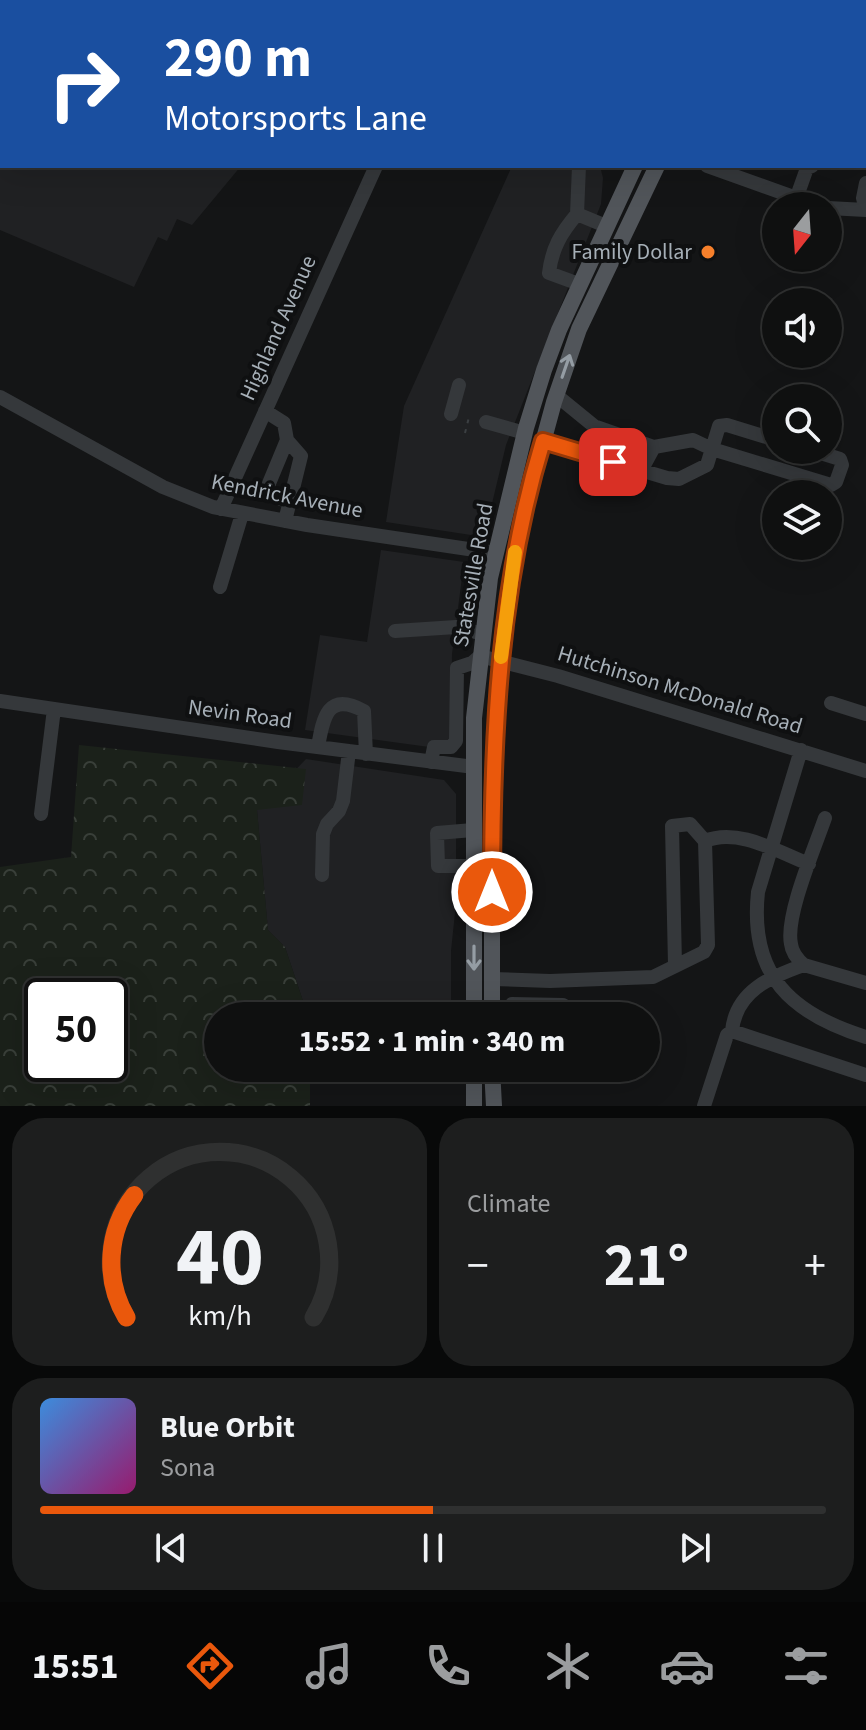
<!DOCTYPE html>
<html lang="en">
<head>
<meta charset="utf-8">
<style>
	:root { --surface:#0f1010; --page:#1d1e1e; --text:#f1f3f6; --muted:#9b9d9f; --line:#2f3030; --accent:#ea580c }
	body { margin:0; font-family:"Source Sans 3",sans-serif; background:var(--page); color:var(--text); height:100vh; display:flex; flex-direction:column; font-size:30px; white-space:nowrap }
	* { box-sizing:border-box; margin:0 }
	p { font-size:26px; color:var(--muted) }
	.icon { flex:none; width:44px; height:44px; fill:none; stroke:currentColor; stroke-width:2; stroke-linecap:round; stroke-linejoin:round }
	.map { position:relative; height:1106px; overflow:hidden }
	.details { display:flex; flex-direction:column; gap:12px; padding:12px; background:#080909; flex:1 }
	.details>* { flex:none }
	.hud { position:absolute; left:0px; top:0px; width:866px; height:168px; box-shadow:0 8px 32px #0002,0 0 0 2px var(--line); background:#1a4fa0; color:#fff; overflow:hidden }
	.needle { width:52px; rotate:197deg }
	.controls { position:absolute; left:762px; top:192px; display:grid; gap:16px }
	.controls a { display:grid; place-items:center; width:80px; height:80px; border-radius:50%; background:var(--surface); box-shadow:0 8px 32px #0002,0 0 0 2px var(--line); font-size:40px }
	.speed { position:absolute; left:24px; top:978px; display:flex; gap:16px; font-size:40px; font-weight:700; text-align:center }
	.speed>* { display:grid; place-content:center; width:104px; height:104px; border-radius:50%; background:var(--surface); box-shadow:0 8px 32px #0002,0 0 0 2px var(--line); line-height:1 }
	.speed .limit { border:4px solid #111; border-radius:12px; background:#fff; color:#111 }
	.pin { position:absolute; display:grid; place-items:center; width:68px; height:68px; color:#fff; margin:-34px; border-radius:16px; box-shadow:0 4px 12px #0006 }
	.me { position:absolute; width:88px; margin:-44px; rotate:0deg; stroke-linejoin:round; filter:drop-shadow(0 0 6px #0008) }
	.turn { display:flex; align-items:center; gap:28px; height:168px; padding:0 32px; font-size:36px }
	.turn .icon { width:104px; height:104px; stroke-width:2.5 }
	.turn b { display:block; font-size:56px; line-height:68px }
	.big { font-size:60px; font-weight:700; line-height:1.1 }
	.details .tile { flex:1; display:flex; flex-direction:column; justify-content:center; gap:12px; min-width:0; padding:0 28px; border-radius:32px; background:var(--page) }
	.details .dial { align-items:center; gap:0 }
	.dial svg { height:208px; overflow:visible; fill:none; stroke:var(--line); stroke-width:7; stroke-linecap:round; text-anchor:middle }
	.dial text { fill:var(--text); stroke:none }
	.song { display:flex; align-items:center; gap:24px }
	.cover { width:96px; height:96px; border-radius:12px; background:linear-gradient(135deg,hsl(210 70% 55%),hsl(320 70% 35%)) }
	.played { height:8px; border-radius:4px; background:linear-gradient(90deg,var(--accent) 50%,var(--line) 50%) }
	.keys { display:flex; justify-content:space-around; direction:ltr }
	.heat { display:flex; justify-content:space-between; align-items:center; font-size:44px; direction:ltr }
	.details .tiles { flex:1; display:grid; gap:12px; grid-template-columns:1fr 1fr }
	.tile:last-child { grid-column:span 2 }
	.trip { position:absolute; left:204px; top:1002px; width:456px; height:80px; border-radius:40px; background:var(--surface); box-shadow:0 8px 32px #0002,0 0 0 2px var(--line); font-weight:700; line-height:80px; text-align:center }
	.menu { display:flex; height:128px; justify-content:space-around; align-items:center; background:#060606; color:var(--muted) }
	.menu .icon { width:56px; height:56px }
	.menu .on { color:var(--accent) }
	.menu b { font-size:36px; color:var(--text) }
	.map>svg:first-child { display:block }
	.built { fill:#202123 }
	.forest { fill:url(#forest-crowns); fill-rule:evenodd }
	.lines { fill:none; stroke-linecap:round; stroke-linejoin:round }
	.stream { stroke:#2a373a; stroke-width:3 }
	.path { stroke:#3b3f42; stroke-width:2; stroke-dasharray:4 6; stroke-linecap:butt }
	.minor { stroke:#35383b; stroke-width:14 }
	.major { stroke:#51555a; stroke-width:16 }
	.oneway { stroke:#959da4 }
	.route-casing { stroke:#983908; stroke-width:20 }
	.route { stroke:#ea580c; stroke-width:14 }
	.slow { stroke:#f59e0b; stroke-width:14 }
	.poi-dot { fill:#f7802b; stroke:#0f1011; stroke-width:3 }
	.labels { text-anchor:middle; dominant-baseline:central; stroke-width:8; stroke-linejoin:round; paint-order:stroke }
	.poi-label { font-size:22px; fill:#a6afb7; stroke:#0f1011; text-anchor:end }
	.street-label { font-size:22px; fill:#a6afb7; stroke:#0f1011 }
</style>
</head>
<body>
<div class="map">
<svg width="866" height="1106" viewBox="0 0 866 1106">
	<defs>
		<pattern id="forest-crowns" width="20" height="18" patternUnits="userSpaceOnUse" patternTransform="scale(2)"><rect width="20" height="18" fill="#1b211a"/><path d="M2 6a3 3 0 1 1 6 0M12 15a3 3 0 1 1 6 0" fill="none" stroke="#393f39"/></pattern>
	</defs>
	<rect width="100%" height="100%" fill="#141516"/>
	<!-- built -->
	<path class="built" d="M0,0H327L331,2H2V166H241L192,225L177,219L167,241L158,237L134,287L0,230Z
		M391,0H698L697,2Z
		M512,166H600L603,178L601,204L506,445L484,537L386,522L404,406Z
		M381,550L464,562L452,654L451,750L305,730L320,635L367,642Z
		M306,759L444,780L456,794V903L451,951V1013L308,1016L285,947L268,930L257,810Z"/>
	<!-- forest -->
	<path class="forest" d="M79,745L306,769L302,805L257,810L268,930L285,947L308,1016H218V1068H310V1106H0V867L71,857ZM42,996H110V1064H42Z"/>
	<g class="lines">
		<!-- stream -->
		<path class="stream" d="M846,2L847,0"/>
		<!-- path -->
		<path class="path" d="M465,433L469,417"/>
		<!-- minor -->
		<path class="minor" d="M354,0L358,2
			M538,0L543,2
			M756,0L760,2
			M329,2L331,0
			M375,2L376,0
			M461,2L462,0
			M626,2L627,0
			M822,2L823,0
			M864,48L866,49
			M579,166L577,214L606,226
			M707,166L819,206
			M796,199L807,168L812,166
			M828,208L866,210
			M866,210L863,198L866,183
			M577,214C561,233 552,248 549,273L579,284
			M556,395L594,426L654,447
			M0,397L163,487L213,507L307,525L495,553
			M265,411L284,423L287,440L301,456L285,521
			M451,414L459,385
			M486,422L525,433
			M287,440L265,493L289,502
			M543,441L667,478L679,479L707,465L719,426L727,425L776,440
			M641,471L654,447L693,440L712,449L831,485L836,482L842,465L840,459L811,450
			M221,509L376,166
			M220,587L242,514
			M395,631L456,627L483,634
			M0,701L278,742L474,767
			M831,703L866,714
			M318,747C323,717 328,691 364,711L366,754
			M801,750L758,892C749,976 792,1014 866,1037
			M431,762L434,747H451L456,741L457,668L472,663L480,656L558,676L866,771
			M41,814L54,709
			M825,818C815,847 785,916 791,944C792,953 797,959 804,965L866,983
			M473,830L437,833L438,866H473
			M705,841C738,827 778,852 809,864
			M322,875L323,834L327,824L339,811L343,801L349,751
			M492,979L550,981L653,977L704,952L708,945L705,841L690,824L672,826L675,965
			M492,1013L507,1012L512,1004L563,1005L568,1008V1016
			M732,1031C736,991 770,977 804,965
			M704,1106L727,1035L732,1031L866,1075"/>
		<!-- major -->
		<path class="major" d="M715,2L716,0
			M474,1016V718L490,578L526,428L544,370L559,330L635,166
			M492,1016V788L496,702L518,534L554,402L579,329L657,166
			M492,1068L494,1106
			M474,1106V1068"/>
	</g>
	<!-- one-way arrows -->
	<defs><path id="oneway-shaft" d="M-6 0H5M1.5-3L5.5 0L1.5 3" fill="none" stroke-width="1.6" stroke-linecap="round" stroke-linejoin="round" transform="scale(2)"/></defs>
	<g class="oneway">
		<use href="#oneway-shaft" transform="translate(566 366) rotate(-71)"/>
		<use href="#oneway-shaft" transform="translate(474 958) rotate(90)"/>
	</g>
	<g class="lines">
		<!-- route casing -->
		<g class="route-casing">
			<path id="route" d="M492,892C492,740 498,588 543,441L613,462"/>
		</g>
		<!-- route -->
		<use href="#route" class="route"/>
		<!-- slow -->
		<path class="slow" d="M501,657L515,552"/>
	</g>
	<!-- markers -->
	<circle class="poi-dot" cx="708" cy="252" r="8"/>
	<g class="labels">
		<!-- poi labels -->
		<g class="poi-label">
			<text x="692" y="252">Family Dollar</text>
		</g>
		<!-- street labels -->
		<g class="street-label">
			<text transform="translate(278 328) rotate(-66)">Highland Avenue</text>
			<text transform="translate(287 496) rotate(11)">Kendrick Avenue</text>
			<text transform="translate(473 575) rotate(-80)">Statesville Road</text>
			<text transform="translate(680 690) rotate(17)">Hutchinson McDonald Road</text>
			<text transform="translate(240 714) rotate(8)">Nevin Road</text>
		</g>
	</g>
</svg>
<div class="controls">
<a><svg class="needle" viewBox="-14 -14 28 28"><path d="M0-13l5 13h-10z" fill="#e53935"/><path d="M0 13l5-13h-10z" fill="#9b9d9f"/></svg></a>
<a><svg class="icon" aria-label="sound" viewBox="0 0 24 24"><path d="M4 9h4l5-4v14l-5-4H4zM17 9q2 3 0 6"/></svg></a>
<a><svg class="icon" aria-label="search" viewBox="0 0 24 24"><circle cx="10" cy="10" r="6"/><path d="M15 15l6 6"/></svg></a>
<a><svg class="icon" aria-label="layers" viewBox="0 0 24 24"><path d="M12 4l9 5-9 5-9-5zM3 14l9 5 9-5"/></svg></a>
</div>
<div class="speed"><div class="limit">50</div></div>
<div class="pin" style="left:613px;top:462px;background:#d93025"><svg class="icon" aria-label="arrive" viewBox="0 0 24 24"><path d="M6 21V4h12l-3 4 3 4H6"/></svg></div>
<svg class="me" style="left:492px;top:892px" viewBox="-20 -20 40 40"><circle r="17" fill="#ea580c" stroke="#fff" stroke-width="3"/><path d="M0-11L8 9 0 5-8 9z" fill="#fff"/></svg>
<div class="trip">15:52 · 1 min · 340 m</div>
<div class="hud">
<div class="turn"><svg class="icon" aria-label="right" viewBox="0 0 24 24"><path d="M7 20v-9h11M14 6l5 5-5 5"/></svg><div><b>290 m</b>Motorsports Lane</div></div>
</div>
</div>
<section class="details">
<div class="tiles">
<div class="tile dial"><svg viewBox="0 0 100 80">
<path d="M14 69A42 42 0 1 1 86 69"/>
<path d="M14 69A42 42 0 0 1 17 22" stroke="#ea580c"/>
<text x="50" y="56" font-size="32" font-weight="700">40</text>
<text x="50" y="72" font-size="11">km/h</text>
</svg></div>
<div class="tile"><p>Climate</p>
<div class="heat"><a>−</a><b class="big">21°</b><a>+</a></div>
</div>
<div class="tile">
<div class="song"><i class="cover"></i><div><b>Blue Orbit</b><p>Sona</p></div></div>
<div class="played"></div>
<div class="keys"><svg class="icon" aria-label="previous" viewBox="0 0 24 24"><path d="M18 5L8 12l10 7zM5 5v14"/></svg><svg class="icon" aria-label="pause" viewBox="0 0 24 24"><path d="M8 5v14M16 5v14"/></svg><svg class="icon" aria-label="next" viewBox="0 0 24 24"><path d="M6 5l10 7-10 7zM19 5v14"/></svg></div>
</div>
</div>
</section>
<nav class="menu">
<b>15:51</b>
<svg class="icon on" aria-label="directions" viewBox="0 0 24 24"><path d="M12 3l9 9-9 9-9-9zM9 14v-3h6M13 9l2 2-2 2"/></svg>
<svg class="icon" aria-label="music" viewBox="0 0 24 24"><path d="M9 18V5l10-2v13"/><circle cx="6" cy="18" r="3"/><circle cx="16" cy="16" r="3"/></svg>
<svg class="icon" aria-label="phone" viewBox="0 0 24 24"><path d="M5 4h4l2 5-3 2q2 4 5 5l2-3 5 2v4C11 20 4 13 5 4z"/></svg>
<svg class="icon" aria-label="climate" viewBox="0 0 24 24"><path d="M12 3v18M4 7l16 10M4 17L20 7"/></svg>
<svg class="icon" aria-label="car" viewBox="0 0 24 24"><path d="M5 17H2v-5l4-1 3-4h7l3 4 3 1v5h-3M9 17h6M6 11h13"/><circle cx="7" cy="17" r="2"/><circle cx="17" cy="17" r="2"/></svg>
<svg class="icon" aria-label="filters" viewBox="0 0 24 24"><path d="M4 7h16M4 17h16"/><circle cx="9" cy="7" r="2"/><circle cx="15" cy="17" r="2"/></svg>
</nav>
</body>
</html>
